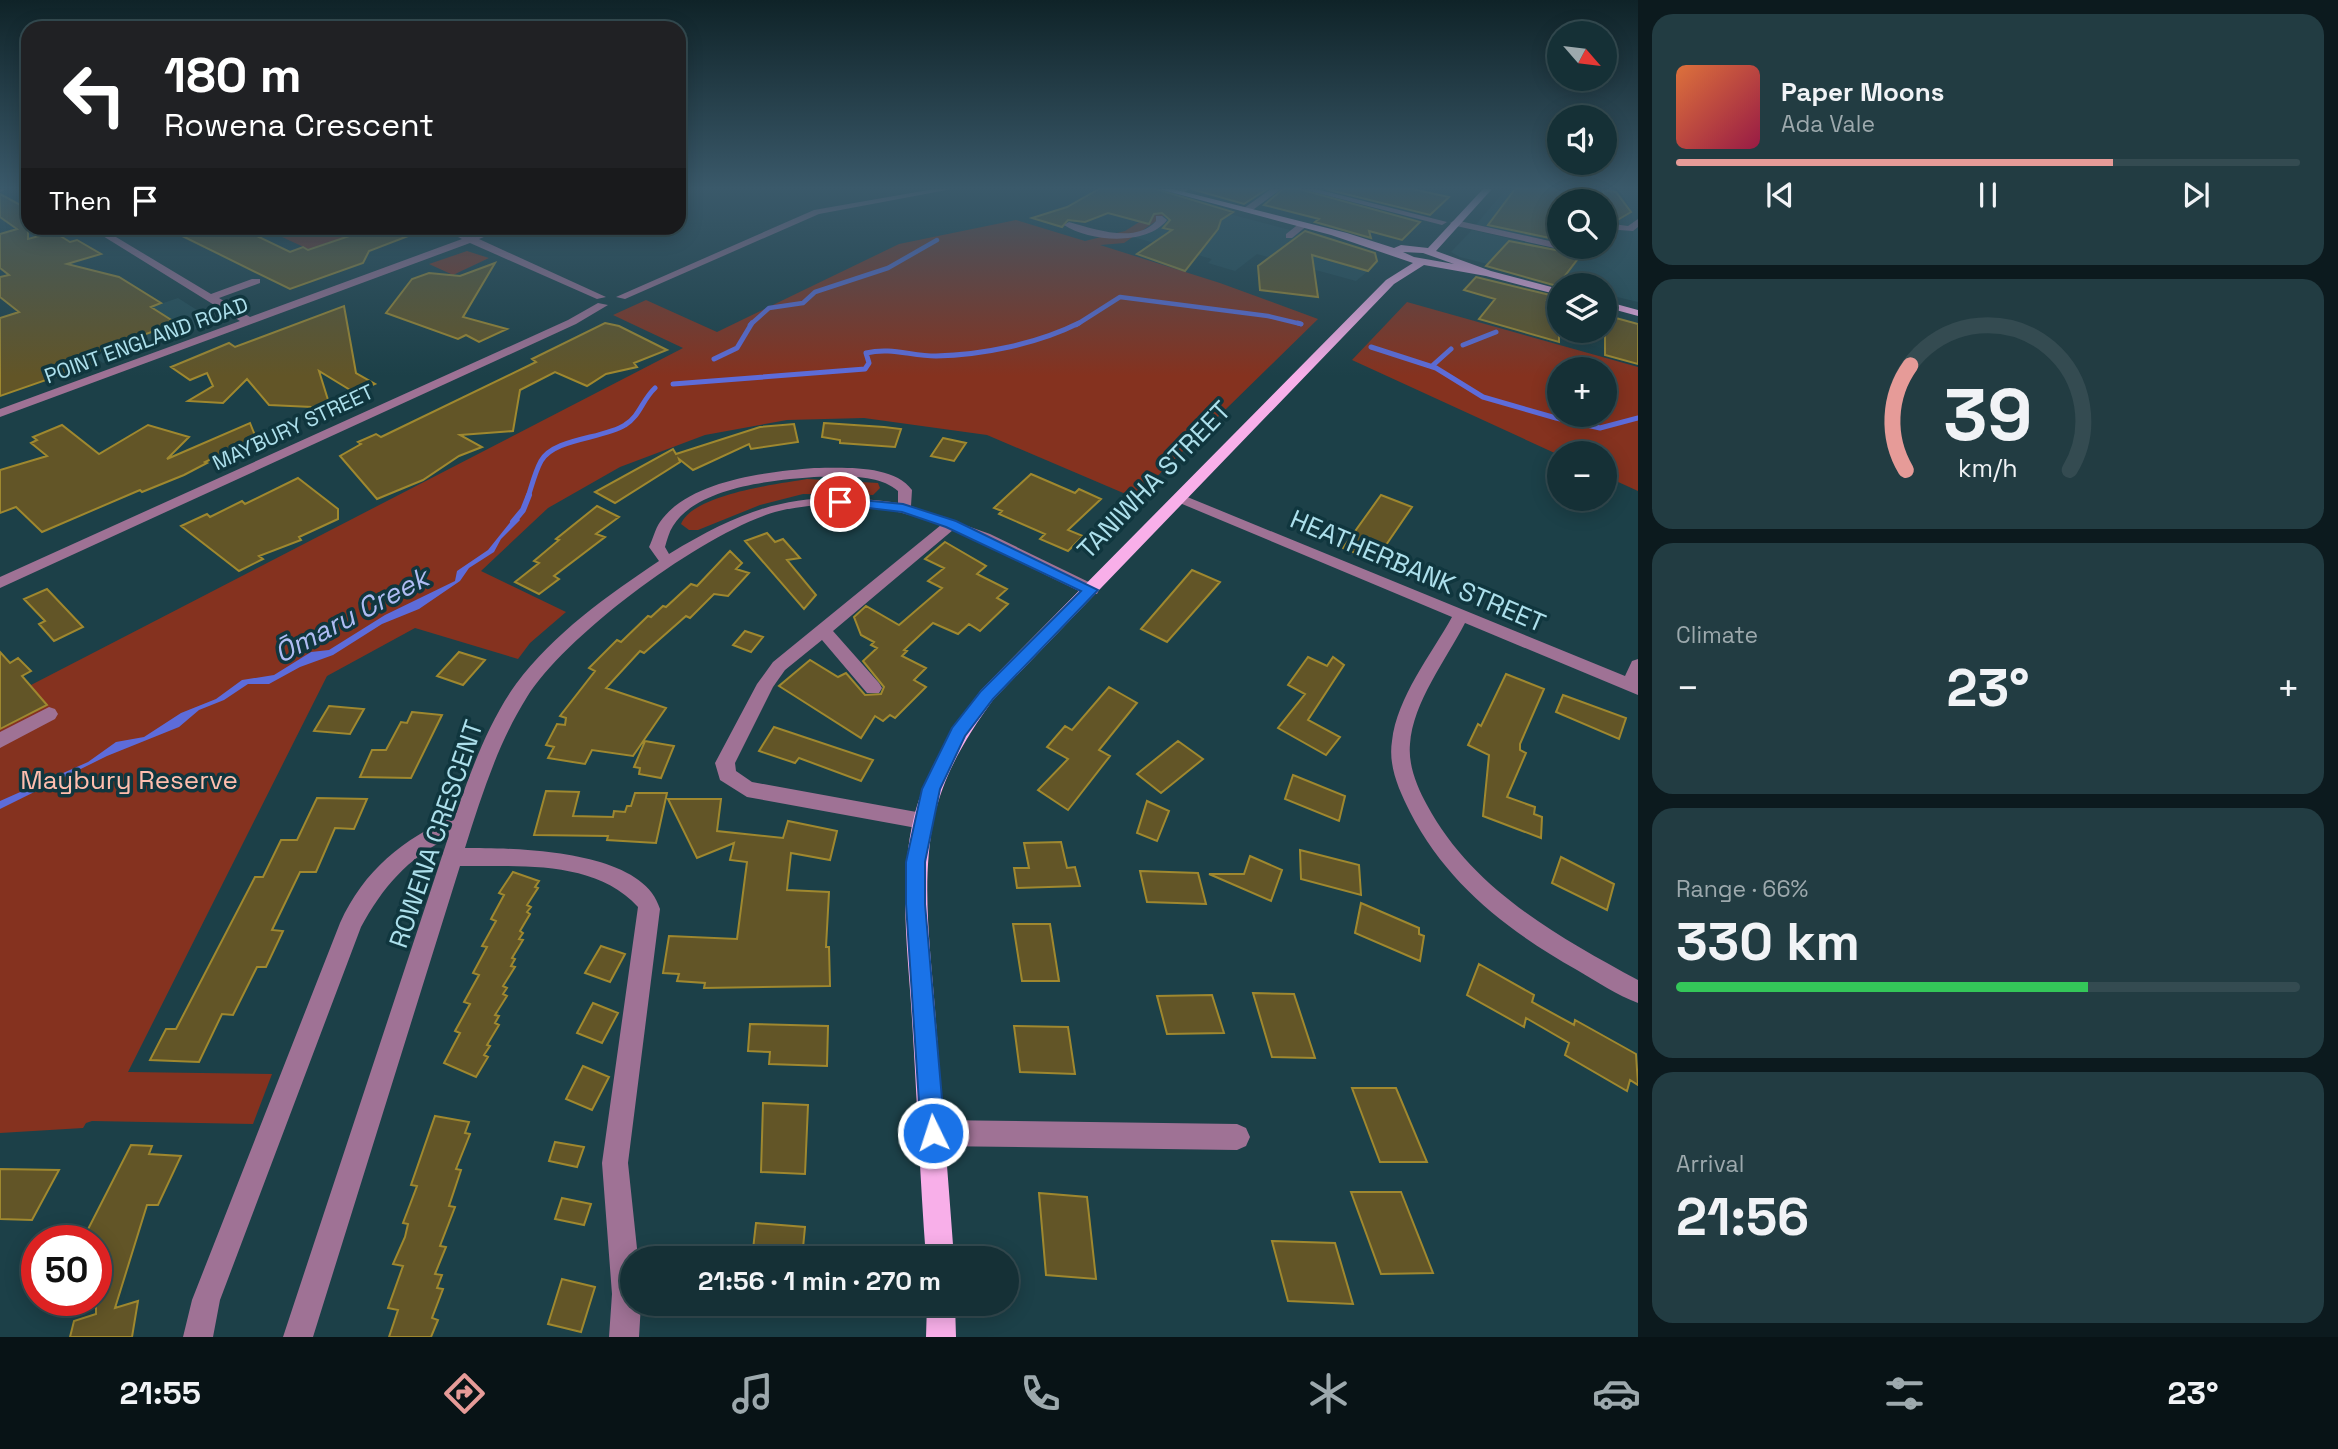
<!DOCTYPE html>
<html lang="en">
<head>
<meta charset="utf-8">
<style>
	:root { --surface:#153036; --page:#223c42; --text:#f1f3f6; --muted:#9da9ad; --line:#344b51; --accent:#e69b98 }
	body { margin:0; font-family:"Space Grotesk",sans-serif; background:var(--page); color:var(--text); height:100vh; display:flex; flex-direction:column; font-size:26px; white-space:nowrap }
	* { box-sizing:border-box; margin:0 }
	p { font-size:23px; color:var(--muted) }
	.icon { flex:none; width:38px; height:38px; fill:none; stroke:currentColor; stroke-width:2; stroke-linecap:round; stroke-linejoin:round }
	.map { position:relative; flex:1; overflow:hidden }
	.details { display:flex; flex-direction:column; gap:14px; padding:14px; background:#0c1a1e; width:700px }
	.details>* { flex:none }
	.guide { position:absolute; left:21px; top:21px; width:665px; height:214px; border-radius:21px; box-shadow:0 4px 18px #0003,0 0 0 2px var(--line); background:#202124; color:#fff; overflow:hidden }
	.needle { width:46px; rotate:118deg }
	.tools { position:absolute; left:1547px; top:21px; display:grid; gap:14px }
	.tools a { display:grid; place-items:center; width:70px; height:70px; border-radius:50%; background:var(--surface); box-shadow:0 4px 18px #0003,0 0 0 2px var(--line); font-size:35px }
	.speed { position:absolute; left:21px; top:1225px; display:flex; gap:14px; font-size:35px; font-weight:700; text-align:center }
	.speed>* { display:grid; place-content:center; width:91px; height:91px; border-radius:50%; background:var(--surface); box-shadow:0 4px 18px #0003,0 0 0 2px var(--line); line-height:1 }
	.speed .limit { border:10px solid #d22; background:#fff; color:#111 }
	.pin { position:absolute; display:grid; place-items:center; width:60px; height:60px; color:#fff; margin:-30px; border:4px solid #fff; border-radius:50%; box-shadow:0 2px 7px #0007 }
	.me { position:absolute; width:77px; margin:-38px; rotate:356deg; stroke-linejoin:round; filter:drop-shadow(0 0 5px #0008) }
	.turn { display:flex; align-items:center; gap:24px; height:147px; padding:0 28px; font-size:32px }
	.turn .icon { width:91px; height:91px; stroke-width:2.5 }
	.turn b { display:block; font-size:49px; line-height:60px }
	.then { display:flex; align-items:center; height:66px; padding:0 28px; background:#0003; gap:14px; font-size:26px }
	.big { font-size:52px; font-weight:800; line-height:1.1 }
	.details .widget { flex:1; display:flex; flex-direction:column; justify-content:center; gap:10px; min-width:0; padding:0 24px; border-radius:21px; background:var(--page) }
	.details .dial { align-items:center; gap:0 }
	.dial svg { height:182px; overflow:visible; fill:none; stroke:var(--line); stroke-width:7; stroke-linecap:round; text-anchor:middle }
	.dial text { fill:var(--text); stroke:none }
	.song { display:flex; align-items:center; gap:21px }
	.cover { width:84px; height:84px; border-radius:10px; background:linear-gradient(135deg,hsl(20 70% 55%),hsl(340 70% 35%)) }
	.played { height:7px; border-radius:4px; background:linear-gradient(90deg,var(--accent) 70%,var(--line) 70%) }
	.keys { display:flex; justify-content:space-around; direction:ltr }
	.heat { display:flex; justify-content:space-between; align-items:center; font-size:38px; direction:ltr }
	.charge { height:10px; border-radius:5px; background:linear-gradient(90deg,#34c759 66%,var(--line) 0) }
	.trip { position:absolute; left:620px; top:1246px; width:399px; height:70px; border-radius:35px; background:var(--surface); box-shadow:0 4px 18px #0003,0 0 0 2px var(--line); font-weight:800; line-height:70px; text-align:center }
	.tabs { display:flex; height:112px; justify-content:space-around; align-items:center; background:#081316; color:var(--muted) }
	.tabs .icon { width:49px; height:49px }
	.tabs .current { color:var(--accent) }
	.tabs b { font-size:32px; color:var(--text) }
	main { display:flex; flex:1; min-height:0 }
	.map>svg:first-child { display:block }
	.built { fill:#234c55 }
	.green { fill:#85321f; fill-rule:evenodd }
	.water { fill:#5d6cda }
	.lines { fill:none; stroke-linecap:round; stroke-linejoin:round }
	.stream-far2 { stroke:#5d6cda; stroke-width:4.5 }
	.stream-far1 { stroke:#5d6cda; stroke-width:5 }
	.stream { stroke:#5d6cda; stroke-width:6 }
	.building { fill:#625527; stroke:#9f882f; stroke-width:2 }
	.minor { fill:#9f7295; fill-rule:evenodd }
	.major { fill:#f8afe9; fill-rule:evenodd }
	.route { fill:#1a73e8; stroke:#114b97; stroke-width:2 }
	.labels { text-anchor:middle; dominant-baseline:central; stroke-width:7; stroke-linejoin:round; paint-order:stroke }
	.far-street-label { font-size:21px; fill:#ade0ec; stroke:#10363e }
	.street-label { font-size:26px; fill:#ade0ec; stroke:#10363e }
	.park-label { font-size:26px; fill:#ffbeae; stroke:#10363e }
	.water-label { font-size:28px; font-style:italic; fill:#afbcf3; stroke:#10363e }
</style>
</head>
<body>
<main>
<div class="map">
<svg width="1638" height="1337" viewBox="0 0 1638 1337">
	<rect width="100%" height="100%" fill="#1c4048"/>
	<!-- built -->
	<path class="built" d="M1506,189H1586L1592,201H1559V242L1474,227Z
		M1603,189H1638V302L1605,294V285H1571L1460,257L1451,252L1472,230L1580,255L1586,247H1605V223L1617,209Z
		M1184,202L1369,251L1379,262L1356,281L1257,254L1235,271L1208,263L1212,259L1133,237Z
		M178,298L211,319L205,326L103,363L68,338L75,333Z"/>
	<!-- green -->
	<path class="green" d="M1184,202L1124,243L1100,245L1220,283L1318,319L1135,498L987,435L864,418L787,420L705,435L620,467L548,508L481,571L566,612L530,643L518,659L415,628L327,676L128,1072L272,1074L253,1124L92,1121L86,1123L83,1128L0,1133V701L683,348L613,315L646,300L717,332L899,244L1016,220L1085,241L1125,231L1152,214Z
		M273,228H373L308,249L267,230Z
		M467,251L489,258L453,275L429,264Z
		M1407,302L1638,367V491L1605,476V453L1559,455L1352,360ZM1559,369H1605V415H1559Z
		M807,479L878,483L880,488L873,495L803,494L760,505L698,530H689L681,524C693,494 778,484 807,479Z"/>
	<!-- water -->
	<path class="water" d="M516,515L520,520L501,539L494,552L469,568L460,581L419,609L382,624L333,655L300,667L269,684H248L224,700L199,710L179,727L107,756L0,809V801L88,762L116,742L144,737L181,713L216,699L242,680L274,675L311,652L329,650L385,615L455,581L457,571L488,550Z"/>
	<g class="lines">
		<!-- stream-far2 -->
		<path class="stream-far2" d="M750,325L769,308L803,303L815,292L888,268L937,240
			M1076,325L1120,297L1268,316L1301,324"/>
		<!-- stream-far1 -->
		<path class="stream-far1" d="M1298,323L1301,324
			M1463,345L1496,332
			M1371,347L1436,368L1483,397L1556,418L1600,428L1638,418
			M714,359L737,348L752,323
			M1432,366L1451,349
			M673,384L865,369L869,363L866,353C891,347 911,356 936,356C982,355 1037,344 1079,323
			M528,497C532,485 535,472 541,461C554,438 603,439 625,425C640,416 642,400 655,388"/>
		<!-- stream -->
		<path class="stream" d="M513,522L523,510L529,495"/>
	</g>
	<!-- building -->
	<path class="building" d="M1099,189H1156L1233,212L1221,220L1218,229L1185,271L1137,254L1172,230L1163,228L1170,220L1162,213L1154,214L1149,224L1108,213L1085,222L1068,220L1062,227L1032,218L1067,207Z
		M1191,189H1267L1244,204Z
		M1283,189H1299L1420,222L1402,240L1369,231L1371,238L1315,222L1319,219L1264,205Z
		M1325,189H1412L1449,197L1430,215Z
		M1515,189H1586L1595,201H1559V240L1488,225Z
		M1602,190L1616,192L1631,212L1614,222L1605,220V205L1609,204Z
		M0,194L28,209V239L54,232L70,242L77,240L101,254L67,264L119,277L161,303L151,307L176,323L86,356L95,363L0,396V318L19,312L0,297V277L9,275L0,268V234L17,229L0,217Z
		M166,228H240L290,252L303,247L308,250L373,228H423L424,230L369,251L363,263L290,289Z
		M1305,231L1375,253L1377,261L1368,271L1312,255L1318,297L1260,290L1258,266Z
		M1509,241L1561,251L1580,256L1557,286L1486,266Z
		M495,263L463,317L507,329L479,342L466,335L458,339L386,313L412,279L429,273L460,276Z
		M1476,277L1550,295L1547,300L1559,303V342L1479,319L1495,299L1464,290Z
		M344,306L356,373L375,384L359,391L360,396L319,371L329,403L312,407L269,405L247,379L223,403L188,401L213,386L207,373L190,380L171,367L229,343L235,347Z
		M1605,315L1638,324V364L1605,355Z
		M605,323L619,326L667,350L634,363L637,367L606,374L587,386L555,372L520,390L513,431L460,435L482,447L459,456L423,480L377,499L340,456L361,444L358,442L376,434L381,437L536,362L532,359Z
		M250,423L256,438L205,462L207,463L184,475L142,492L140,490L42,532L16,507L0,513V470L47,456L31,443L37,440L33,437L62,425L99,454L148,425L189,437L167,459Z
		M824,423L884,427L901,429L895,447L840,443V440L822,437Z
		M794,424L798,442L751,449L749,444L693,470L679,459L680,462L615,503L595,492L673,449L676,454L760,427Z
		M943,438L966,443L954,461L931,456Z
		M1031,474L1075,493L1079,489L1101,499L1068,530L1083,536L1068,551L1040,539L1045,534L999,514L1002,511L994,508Z
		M298,478L338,509V519L299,537L301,540L259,556L263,559L239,571L181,526L207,514L210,517L242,501L245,504Z
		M1381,495L1412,507L1375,561L1343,548Z
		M597,506L619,517L596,534L605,537L554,576L559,579L539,594L515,582L539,563L534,561L559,540L556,539Z
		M767,533L775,542L783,539L800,558L787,560L816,595L804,609L745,541Z
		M945,542L986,566L977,574L1007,589L997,598L1008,604L980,631L969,624L958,634L933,623L904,650L907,651L902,656L926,668L914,680L926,687L895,718L890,715L883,721L875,716L861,738L779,686L810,660L838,677L846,673L865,695L881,694L884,687L863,661L877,648L871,645L874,642L861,635L854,617L866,606L899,625L942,588L928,581L944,568L925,559Z
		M730,551L742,563L736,569L749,573L728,596L714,594L690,618L686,616L644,653L640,651L606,688L666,708L633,756L592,750L585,764L548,758L554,747L546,745L557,724L565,725L566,718L560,716L595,671L589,668L617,640L621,642L648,616L651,617L663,606L666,607L691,584L697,586Z
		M1192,570L1220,582L1167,642L1141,629Z
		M47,589L83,627L54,641L39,624L45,621L24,599Z
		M745,631L763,637L751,652L733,645Z
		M0,652L10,663L18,658L31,671L22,676L47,705L0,729Z
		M459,652L485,660L463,685L437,676Z
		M1308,657L1327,666L1333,657L1344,665L1308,720L1340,737L1326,755L1278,728L1305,694L1288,685Z
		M1506,674L1544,689L1520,744V750L1526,753L1507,797L1535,807L1534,814L1542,817L1541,838L1483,816L1489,755L1468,745L1478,724L1481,726Z
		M1109,687L1137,703L1099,750L1110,756L1068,810L1038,790L1068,759L1047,747L1065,726L1072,730Z
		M1563,695L1626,718L1619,739L1556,712Z
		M329,706L364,709L350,734L314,731Z
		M412,712L442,715L411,778L360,777L372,750H386L401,722L407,723Z
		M774,727L873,760L861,781L799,758L795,763L759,751Z
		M645,741L674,746L661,778L639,774L640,768L634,767Z
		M1178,741L1203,759L1161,793L1137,774Z
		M1293,775L1345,796L1339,821L1285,799Z
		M546,791L579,792L573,816L613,817L614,811L625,812L627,806H631L635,793H667L656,843L607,840L608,836L534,835Z
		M317,798L367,799L354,829L335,828L316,872H300L272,930L283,931L266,967H257L233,1015L222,1014L199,1062L150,1060L166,1029H176L255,877H263L281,840H297Z
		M668,799H721L717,831L783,838L788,821L837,831L830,860L791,853L787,890L829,892L826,947H829L830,986L704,988L705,983L677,981L679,974L663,973L669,936L737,939L747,862L730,860L734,843L697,858Z
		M1147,801L1169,811L1157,841L1137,833Z
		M1061,842L1067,868L1075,867L1080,886L1017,888L1014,868H1029L1024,843Z
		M1300,850L1359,865L1361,895L1301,879Z
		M1250,856L1282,870L1271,901L1209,874H1244Z
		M1561,857L1614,884L1607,910L1552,883Z
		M1140,871L1198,873L1206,904L1147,902Z
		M513,872L539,881L535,887L538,888L527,905L531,907L527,912L530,914L520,931L523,933L519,939L523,940L512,958L515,959L511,966L515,967L503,986L507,988L503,994L507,996L495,1015L499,1016L495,1023L499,1025L487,1045L490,1046L484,1055L488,1057L476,1077L444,1063L460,1033L455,1031L470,1004L464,1002L479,975L473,973L487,947L482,946L496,921L491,919L504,895L499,893Z
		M1361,903L1419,928V934L1424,936L1420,961L1355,933Z
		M1013,924H1050L1059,981H1022Z
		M601,946L625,954L610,982L585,973Z
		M1479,964L1534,995L1532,1002L1574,1025L1575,1020L1636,1054L1638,1085L1630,1080L1627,1091L1565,1055L1569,1043L1526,1018L1524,1027L1467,995Z
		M1253,993L1294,994L1315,1058L1272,1057Z
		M1212,995L1224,1033L1167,1034L1157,996Z
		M593,1003L618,1013L602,1043L577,1033Z
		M750,1024L828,1026L827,1066L769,1064L770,1052L748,1051Z
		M1014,1026L1068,1027L1075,1074L1020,1072Z
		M583,1066L609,1077L592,1110L566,1099Z
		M1352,1088H1396L1427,1162H1380Z
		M763,1103L808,1105L805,1174L761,1172Z
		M435,1116L469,1122L465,1133L470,1134L456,1169L461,1170L449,1206L455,1207L440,1246L446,1247L435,1274L442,1275L437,1288L443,1289L432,1318L438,1320L431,1337H389L398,1310L388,1308L403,1266L393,1264L405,1237L408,1224L403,1223L417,1186L411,1185Z
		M555,1142L584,1147L577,1167L549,1161Z
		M131,1145L152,1146L149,1154L181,1156L158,1205H147L115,1308L138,1301L132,1337H70L74,1321L96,1314V1241H82Z
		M0,1169L59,1170L32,1220L0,1219Z
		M1351,1192H1401L1433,1273L1381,1274Z
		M1039,1193L1087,1197L1096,1279L1046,1275Z
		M562,1198L591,1204L584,1225L555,1219Z
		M756,1223L805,1227L802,1258H752Z
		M1272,1241L1335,1243L1353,1304L1288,1301Z
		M562,1279L595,1287L581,1332L548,1324Z"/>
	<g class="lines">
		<!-- minor -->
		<path class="minor" d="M0,189H7L0,192Z
			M934,189H952L819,214L625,299L616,297L814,210Z
			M1178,189H1189L1184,192Z
			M1271,189H1281L1250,212H1244V208Z
			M1302,189H1316L1447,222L1442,225Z
			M1589,189H1598L1606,203L1598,201Z
			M1156,216H1162L1167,220C1147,246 1090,242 1064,225L1069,222C1094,229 1136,244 1156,221Z
			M1638,219V227L1633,231L1605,229V223L1628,226Z
			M1455,220L1559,243V247H1564L1559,249L1452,225L1450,223Z
			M1300,223L1308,225L1292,238H1286V234Z
			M90,228H101L211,294L252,279H260V283L219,298L250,317L462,239L440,228H452L471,236L493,228H506L479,239L606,297L597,299L470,243L0,417V409L240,321Z
			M598,303L608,305L576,324L0,588V577L568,320Z
			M814,468C842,468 893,464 912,490L911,506L990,534L1097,586L1099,590L1097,594H1085L953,530L833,631L879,683L882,688L879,693H867L822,640L785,670L773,687L735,763L736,771L752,782L922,813L929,815L932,821L929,827L922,829L747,797L720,780L715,763L757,684L773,662L941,525C890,506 833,498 779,511C708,529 566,634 527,697C498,743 481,797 465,848C515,848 643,849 660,909L628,1163L638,1258H632V1304H641L639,1337H609L612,1294L602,1163L638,907C594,859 518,867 460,866L313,1337H283L448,838C407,859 383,887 361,927L220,1300L213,1337H183L192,1300L340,923C364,870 403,839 455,816C471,771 488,723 516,684C554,633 607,596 659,561L649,547C653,539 655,529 660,522C689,480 767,472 814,468ZM814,477C839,477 877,473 898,491V503C801,489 752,504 669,554L665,547C667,540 669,532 673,526C697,487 773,480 814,477Z
			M1180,494L1625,676L1632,661L1638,659V695L1465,623C1446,660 1413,702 1410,744C1408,765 1417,787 1427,805C1472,889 1557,936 1638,980V1003C1617,995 1597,982 1577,970C1508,931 1447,884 1410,812C1399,790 1388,766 1392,741C1397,697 1431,655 1452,617L1175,501L1173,498Z
			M49,707L55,709L58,714L55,719L0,748V732Z
			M933,1120L1237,1124L1246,1128L1250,1137L1246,1146L1237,1150L933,1146L924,1142L920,1133L924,1124Z"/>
		<!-- major -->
		<path class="major" d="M1159,189H1173L1347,233L1394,248L1401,245L1428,248L1483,189H1492L1436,251L1491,271L1559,289V295L1486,276L1424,265L1394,284L993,700C967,736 944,773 934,818C921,881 930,945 935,1009C941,1092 948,1175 954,1258H926C920,1179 917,1098 912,1019C908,952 898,883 914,817C926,769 952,729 981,690L1386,280L1413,263L1331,235ZM1403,252L1423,253L1454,264L1414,257Z
			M1605,301L1638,310V316L1605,307Z
			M927,1304H955L956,1337H926Z"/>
	</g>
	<!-- sky -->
	<linearGradient id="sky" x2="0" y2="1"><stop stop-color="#0f2328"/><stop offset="0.5" stop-color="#3a596a"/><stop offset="1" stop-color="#3a596a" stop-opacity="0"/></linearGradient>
	<rect width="1638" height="376" fill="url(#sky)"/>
	<!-- route -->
	<path class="route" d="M840,498L903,504L956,521L1098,590L993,699L965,736L940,789L925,862V904L945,1133L941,1141L933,1145L925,1141L921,1133L906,904V862L922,789L952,728L981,691L1081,591L946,527L902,512L835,504L833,502Z"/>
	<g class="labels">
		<!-- far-street labels -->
		<g class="far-street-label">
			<text transform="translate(146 340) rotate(-20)">POINT ENGLAND ROAD</text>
			<text transform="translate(293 427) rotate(-25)">MAYBURY STREET</text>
		</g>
		<!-- street labels -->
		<g class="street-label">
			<text transform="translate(1154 480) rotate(-46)">TANIWHA STREET</text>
			<text transform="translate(1418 571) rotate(23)">HEATHERBANK STREET</text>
			<text transform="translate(436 834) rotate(-71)">ROWENA CRESCENT</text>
		</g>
		<!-- park labels -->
		<g class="park-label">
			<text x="129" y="780">Maybury Reserve</text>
		</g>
		<!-- water labels -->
		<g class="water-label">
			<text transform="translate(351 615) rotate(-28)">Ōmaru Creek</text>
		</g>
	</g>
</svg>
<div class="tools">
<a><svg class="needle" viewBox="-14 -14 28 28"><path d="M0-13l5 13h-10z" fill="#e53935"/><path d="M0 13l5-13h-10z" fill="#9da9ad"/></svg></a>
<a><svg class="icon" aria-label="sound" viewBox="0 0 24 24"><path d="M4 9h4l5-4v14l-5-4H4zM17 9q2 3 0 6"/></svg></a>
<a><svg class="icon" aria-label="search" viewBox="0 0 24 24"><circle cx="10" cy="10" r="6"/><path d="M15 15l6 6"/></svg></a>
<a><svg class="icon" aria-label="layers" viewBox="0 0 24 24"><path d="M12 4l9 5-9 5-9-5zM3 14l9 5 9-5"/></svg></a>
<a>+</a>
<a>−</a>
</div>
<div class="speed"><div class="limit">50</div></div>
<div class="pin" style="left:840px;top:502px;background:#d93025"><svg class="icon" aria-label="arrive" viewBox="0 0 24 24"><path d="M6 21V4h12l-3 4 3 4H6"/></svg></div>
<svg class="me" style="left:933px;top:1133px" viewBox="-20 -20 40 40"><circle r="17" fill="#1a73e8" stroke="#fff" stroke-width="3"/><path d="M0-11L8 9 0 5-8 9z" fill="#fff"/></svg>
<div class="trip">21:56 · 1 min · 270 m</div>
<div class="guide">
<div class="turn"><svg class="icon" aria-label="left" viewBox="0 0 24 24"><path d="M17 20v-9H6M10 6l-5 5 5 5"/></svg><div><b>180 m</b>Rowena Crescent</div></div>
<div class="then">Then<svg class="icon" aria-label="arrive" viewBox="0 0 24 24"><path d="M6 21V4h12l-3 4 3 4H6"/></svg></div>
</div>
</div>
<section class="details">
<div class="widget">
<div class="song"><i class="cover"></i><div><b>Paper Moons</b><p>Ada Vale</p></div></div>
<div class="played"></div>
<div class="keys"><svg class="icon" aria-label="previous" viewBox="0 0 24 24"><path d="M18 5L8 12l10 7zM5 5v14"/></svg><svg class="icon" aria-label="pause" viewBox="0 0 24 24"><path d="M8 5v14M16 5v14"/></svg><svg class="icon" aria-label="next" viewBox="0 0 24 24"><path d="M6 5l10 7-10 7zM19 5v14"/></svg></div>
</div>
<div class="widget dial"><svg viewBox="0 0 100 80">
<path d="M14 69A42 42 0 1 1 86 69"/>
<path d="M14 69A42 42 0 0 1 16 23" stroke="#e69b98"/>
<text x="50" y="56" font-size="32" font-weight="700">39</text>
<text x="50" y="72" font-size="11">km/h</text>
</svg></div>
<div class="widget"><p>Climate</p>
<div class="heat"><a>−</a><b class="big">23°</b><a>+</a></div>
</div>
<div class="widget"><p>Range · 66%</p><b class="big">330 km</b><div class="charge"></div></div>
<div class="widget"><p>Arrival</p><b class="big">21:56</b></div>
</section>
</main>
<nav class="tabs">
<b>21:55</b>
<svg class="icon current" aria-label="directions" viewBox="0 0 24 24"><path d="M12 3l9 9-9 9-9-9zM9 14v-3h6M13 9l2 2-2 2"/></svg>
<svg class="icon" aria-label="music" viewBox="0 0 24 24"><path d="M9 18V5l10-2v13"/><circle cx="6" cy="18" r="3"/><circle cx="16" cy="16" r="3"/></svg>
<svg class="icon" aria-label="phone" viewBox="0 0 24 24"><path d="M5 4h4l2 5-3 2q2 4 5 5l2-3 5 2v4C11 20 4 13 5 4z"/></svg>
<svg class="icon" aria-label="climate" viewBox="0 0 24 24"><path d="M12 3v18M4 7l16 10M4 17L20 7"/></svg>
<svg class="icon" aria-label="car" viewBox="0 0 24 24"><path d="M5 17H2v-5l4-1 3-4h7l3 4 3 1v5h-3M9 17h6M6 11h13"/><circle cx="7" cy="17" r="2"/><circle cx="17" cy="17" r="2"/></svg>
<svg class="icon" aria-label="filters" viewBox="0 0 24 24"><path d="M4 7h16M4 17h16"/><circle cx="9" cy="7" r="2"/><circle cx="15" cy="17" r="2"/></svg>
<b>23°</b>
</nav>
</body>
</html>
